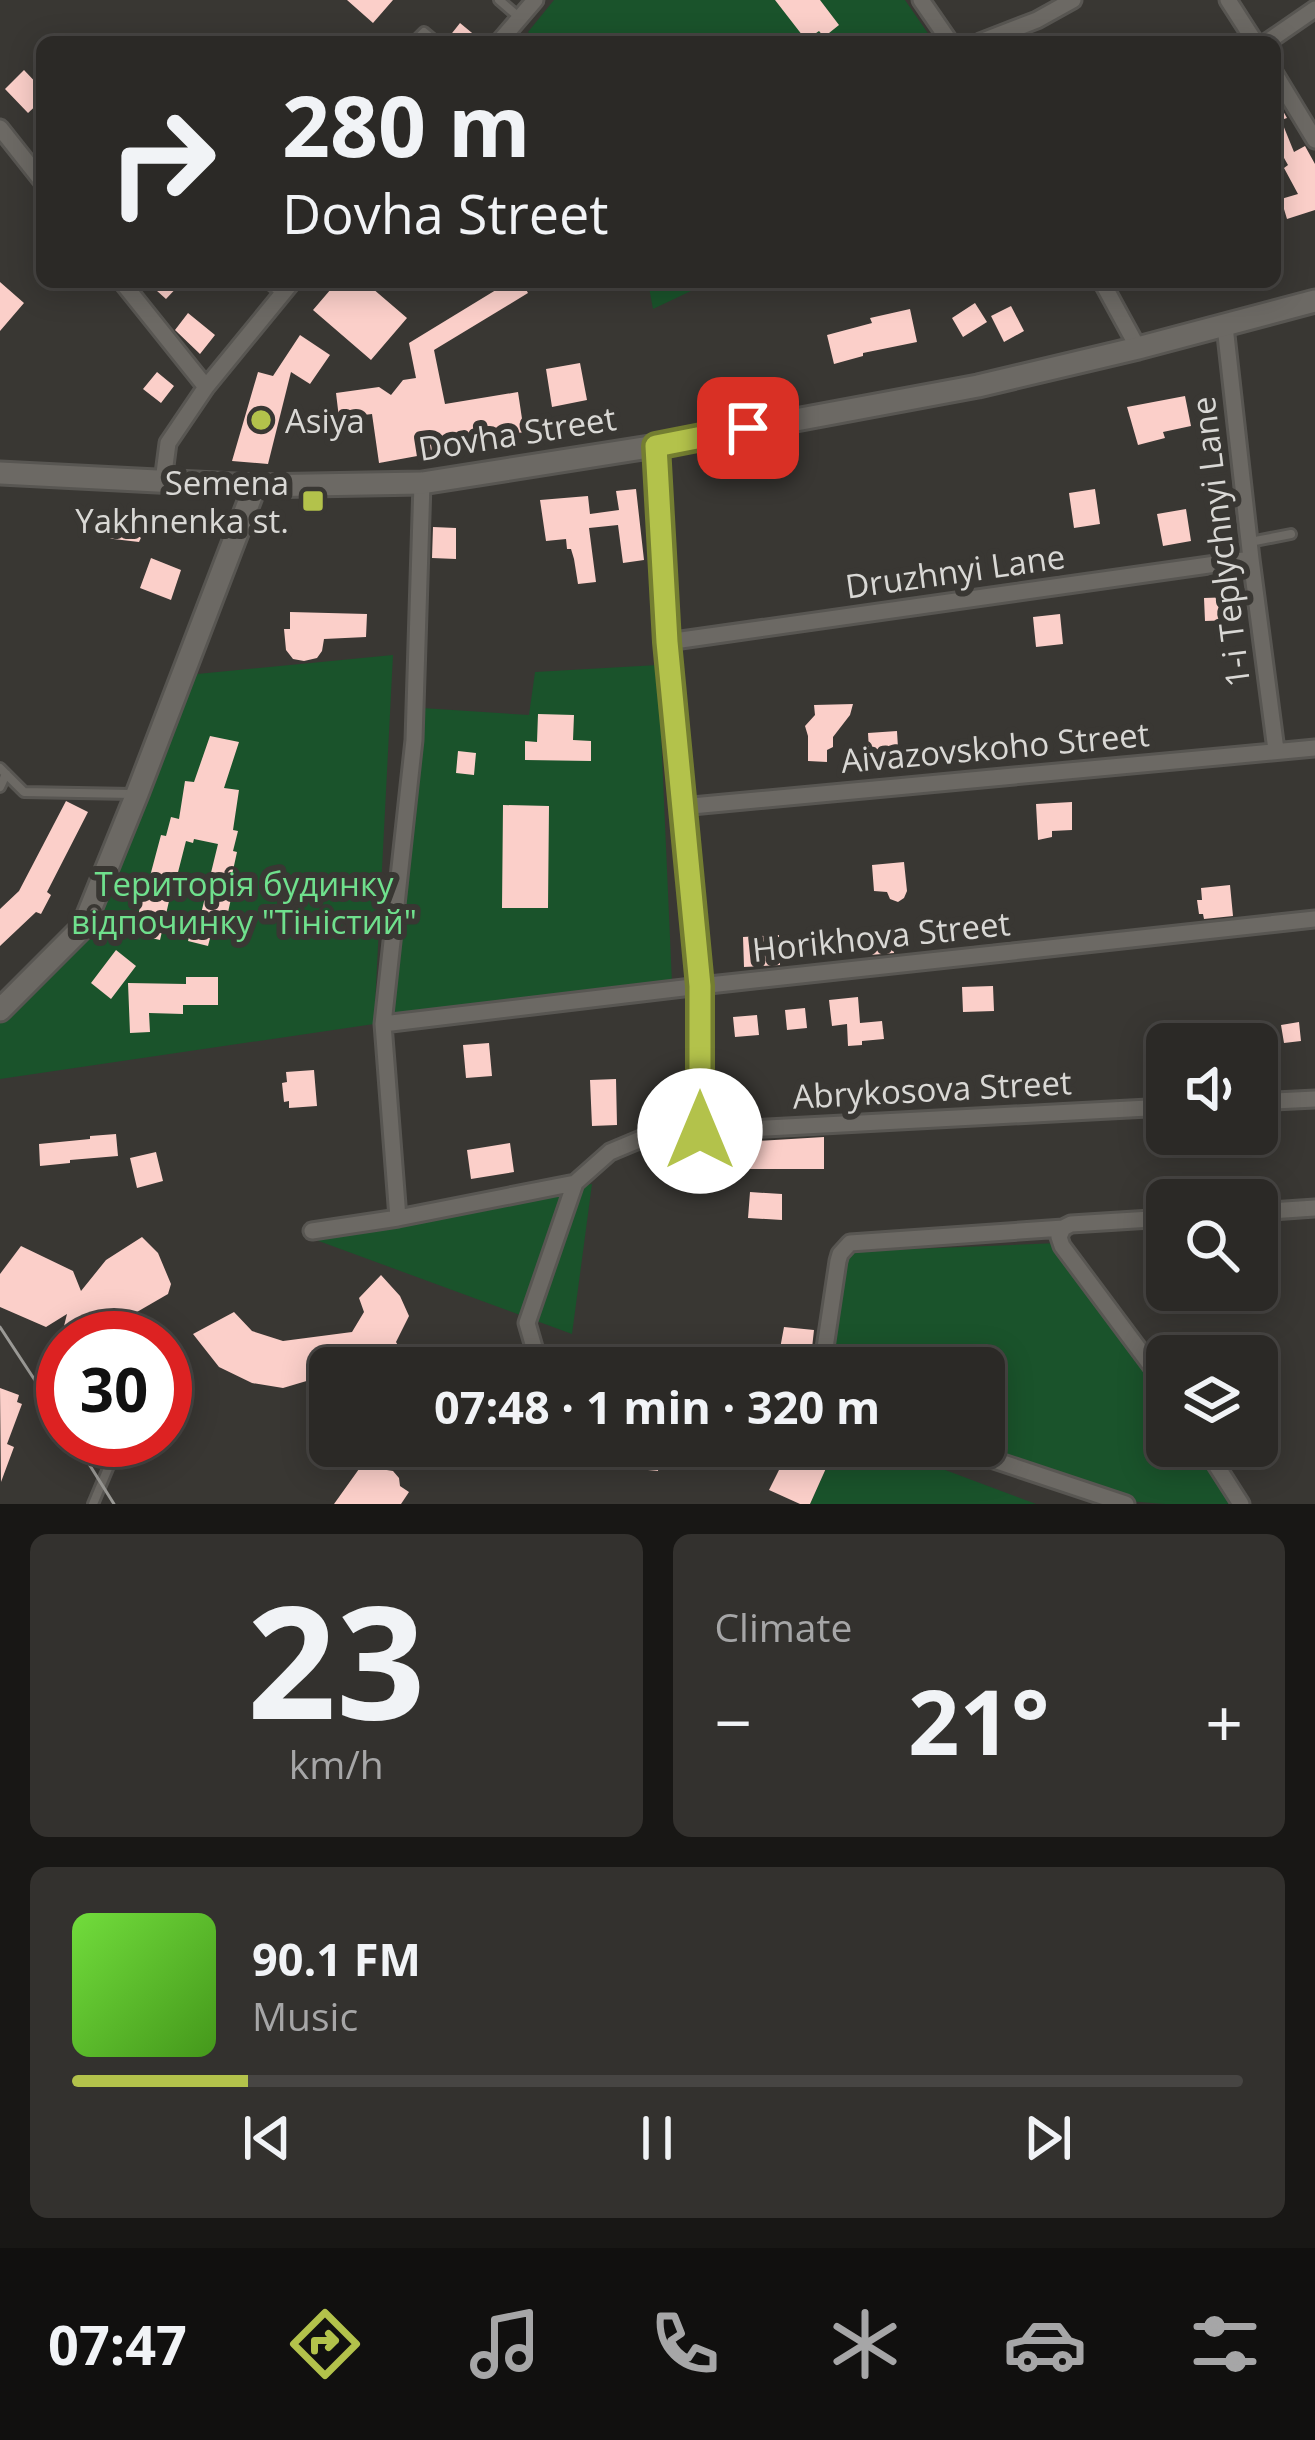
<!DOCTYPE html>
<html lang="en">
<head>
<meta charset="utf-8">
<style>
	:root { --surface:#2b2926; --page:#33312e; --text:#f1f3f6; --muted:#a6a6a7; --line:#474543; --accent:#b3c24b }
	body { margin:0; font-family:"Open Sans",sans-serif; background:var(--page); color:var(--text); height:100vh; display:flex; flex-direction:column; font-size:45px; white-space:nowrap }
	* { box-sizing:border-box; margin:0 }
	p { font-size:39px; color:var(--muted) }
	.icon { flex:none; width:66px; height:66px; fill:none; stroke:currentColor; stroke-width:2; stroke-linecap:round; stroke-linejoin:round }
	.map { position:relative; height:1504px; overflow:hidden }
	.sheet { display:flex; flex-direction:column; gap:30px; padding:30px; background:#181715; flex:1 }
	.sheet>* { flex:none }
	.banner { position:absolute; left:36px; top:36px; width:1245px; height:252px; border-radius:18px; box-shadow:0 6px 30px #0003,0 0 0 3px var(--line); background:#2b2926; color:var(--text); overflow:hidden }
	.controls { position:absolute; left:1146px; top:1023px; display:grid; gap:24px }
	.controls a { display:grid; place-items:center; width:132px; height:132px; border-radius:18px; background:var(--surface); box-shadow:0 6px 30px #0003,0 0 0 3px var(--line); font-size:60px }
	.speed { position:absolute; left:36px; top:1311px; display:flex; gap:24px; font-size:60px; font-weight:700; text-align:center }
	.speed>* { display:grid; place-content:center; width:156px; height:156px; border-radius:50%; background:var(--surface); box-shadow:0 6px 30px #0003,0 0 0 3px var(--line); line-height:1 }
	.speed .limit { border:18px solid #d22; background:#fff; color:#111 }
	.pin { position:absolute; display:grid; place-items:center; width:102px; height:102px; color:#fff; margin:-51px; border-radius:24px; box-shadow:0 6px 18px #0006 }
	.me { position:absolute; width:132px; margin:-66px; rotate:0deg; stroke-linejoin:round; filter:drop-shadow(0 0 9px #0008) }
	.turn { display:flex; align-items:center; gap:42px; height:252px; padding:0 48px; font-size:54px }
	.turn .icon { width:156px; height:156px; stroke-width:2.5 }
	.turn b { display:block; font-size:84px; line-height:102px }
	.big { font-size:90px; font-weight:700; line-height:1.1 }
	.sheet .tile { flex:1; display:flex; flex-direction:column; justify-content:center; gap:18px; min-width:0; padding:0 42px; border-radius:18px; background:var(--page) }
	.sheet .dial { align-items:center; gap:0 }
	.dial b { font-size:156px; line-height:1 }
	.song { display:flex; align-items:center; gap:36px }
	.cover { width:144px; height:144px; border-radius:18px; background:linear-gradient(135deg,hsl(100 70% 55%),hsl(100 70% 35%)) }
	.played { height:12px; border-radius:6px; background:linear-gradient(90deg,var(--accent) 15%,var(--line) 15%) }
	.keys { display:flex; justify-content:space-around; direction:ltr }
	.heat { display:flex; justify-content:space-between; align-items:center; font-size:66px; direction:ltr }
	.sheet .tiles { flex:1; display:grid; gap:30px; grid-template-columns:1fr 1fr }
	.tile:last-child { grid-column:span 2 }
	.trip { position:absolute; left:309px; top:1347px; width:696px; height:120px; border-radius:18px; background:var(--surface); box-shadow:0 6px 30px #0003,0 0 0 3px var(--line); font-weight:700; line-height:120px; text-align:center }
	.dock { display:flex; height:192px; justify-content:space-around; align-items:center; background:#11100f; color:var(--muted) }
	.dock .icon { width:84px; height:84px }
	.dock .current { color:var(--accent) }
	.dock b { font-size:54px; color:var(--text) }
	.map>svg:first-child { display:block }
	.green { fill:#1a532b }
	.building { fill:#fbcfc9 }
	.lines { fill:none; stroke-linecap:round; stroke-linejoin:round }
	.lane-casing { stroke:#585652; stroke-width:14 }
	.street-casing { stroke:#585652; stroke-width:21 }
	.secondary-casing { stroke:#585652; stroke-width:27 }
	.lane { stroke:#6c6964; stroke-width:8 }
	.street { stroke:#6c6964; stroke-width:15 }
	.secondary { stroke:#6c6964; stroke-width:21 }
	.tram { stroke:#9b9a96; stroke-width:3 }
	.route-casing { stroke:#747e31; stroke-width:30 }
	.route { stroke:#b3c24b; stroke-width:21 }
	.poi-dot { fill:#b3c24b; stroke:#393733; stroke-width:4.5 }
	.labels { text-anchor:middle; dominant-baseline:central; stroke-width:12; stroke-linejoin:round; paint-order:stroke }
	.poi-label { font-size:33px; fill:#d9d8d5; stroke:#393733; text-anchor:start }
	.street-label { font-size:33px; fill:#d9d8d5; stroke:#393733 }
	.park-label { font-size:33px; fill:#6fe08d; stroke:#393733 }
</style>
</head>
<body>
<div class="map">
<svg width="1315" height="1504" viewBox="0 0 1315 1504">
	<rect width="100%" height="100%" fill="#393733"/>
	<!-- green -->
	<path class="green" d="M554,0H905L934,42H538L528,32Z
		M648,282H710L653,309Z
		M393,655L374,1024L0,1079V1018L88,931L187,675Z
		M658,665L672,983L389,1017L422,708L529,715L535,672Z
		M592,1184L572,1334L316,1240Z
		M1059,1243L1167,1397V1446H1202L1242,1504H1165L1128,1501L966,1446H984V1368H829L840,1252Z
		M836,1446H881L1036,1504H810Z"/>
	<!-- building -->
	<path class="building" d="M347,0H393L373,23Z
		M775,0H820L839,25L824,37L819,31L806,40Z
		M460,23L483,42H445Z
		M24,70L42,89V100L28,113L5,89Z
		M1275,97L1287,118L1281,120L1294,152L1305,146L1315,164V210L1287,219L1281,199L1298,194L1284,168L1288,165L1275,142Z
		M0,282L24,303L0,331Z
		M147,282H182L166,299Z
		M337,282H365L407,318L371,360L313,310Z
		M509,282H522L528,293L434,350L445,404L518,392L524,432L460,443L461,448L379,463L372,414L339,418L336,393L379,387L391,395L403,380L416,378L409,343Z
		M975,303L987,322L963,337L952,318Z
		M1011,306L1024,331L1004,342L991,316Z
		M910,309L917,342L863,353V356L834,364L827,335L872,323L870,318Z
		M188,313L215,335L200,354L175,330Z
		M300,335L330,355L310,384L291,372L268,464L232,461L258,372L273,376Z
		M580,363L587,400L552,407L546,369Z
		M157,372L174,386L161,403L143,389Z
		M1185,396L1191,426L1163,432L1165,438L1138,445L1127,407Z
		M636,489L644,560L623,563L618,525L589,528L596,582L578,584L574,559L571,549H567L566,539L546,541L540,500L588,496L590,514L619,510L616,491Z
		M1095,489L1100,524L1074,528L1069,493Z
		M1186,509L1191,541L1163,546L1157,514Z
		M108,517L149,521L139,542L105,538Z
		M433,527L456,528V559L432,558Z
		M151,558L181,570L171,600L140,588Z
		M1233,597L1234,620L1205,621L1204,598Z
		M290,612L367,614L366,637L324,639L322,651L317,658L304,661L293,659L286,650L284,629H290Z
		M1060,614L1063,644L1036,647L1033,617Z
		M853,704L850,715L833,737V747L827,750V762L808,761V736L805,726L815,715L814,705Z
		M538,714L574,715L573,740L591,741V761L525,760V741L537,742Z
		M897,731L898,748L869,750L868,733Z
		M210,736L239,742L224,788L239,790L233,830L238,831L233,851L237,852L230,884L234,885L225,926L214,923L208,946L188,941L194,917L200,918L218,844L194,839L193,843L186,841L175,884H173L160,940L134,934L142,898L136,896L140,878L149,880L161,835L166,836L171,817L179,819L185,781L194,782Z
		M458,751L476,753L474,775L456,773Z
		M66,801L88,812L47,892L51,895L41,914L36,912L0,946V909L19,891Z
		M1072,802V830L1052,831V837L1038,840L1036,804Z
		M503,805L549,806L548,908H502Z
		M904,862L907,891L904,898L898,902L890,899L887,892L874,891L872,865Z
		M1230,885L1233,916L1204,919L1203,914H1199L1197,900H1202L1201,888Z
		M779,935L780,965L744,967L743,937Z
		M893,940L894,953L870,955L869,942Z
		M116,950L136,966L111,999L91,983Z
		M186,977H218V1005H183V1014L149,1013L150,1032L130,1033L128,983L186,984Z
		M993,986L994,1011L963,1012L962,987Z
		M858,997L860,1023L882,1021L884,1039L862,1041V1045L848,1046L847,1024L832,1026L829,1000Z
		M805,1008L807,1028L787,1030L785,1010Z
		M757,1015L759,1035L735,1037L733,1017Z
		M1299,1022L1301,1041L1284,1043L1281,1025Z
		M489,1043L492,1076L466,1078L463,1045Z
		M314,1070L317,1106L289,1108V1101L284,1102L282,1083L287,1082L286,1072Z
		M616,1079L617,1125L592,1126L590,1080Z
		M116,1134L118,1156L70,1160V1163L40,1166L39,1144L90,1139V1136Z
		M824,1137V1169H745V1156H756V1141Z
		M510,1143L514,1172L471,1179L467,1150Z
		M156,1152L163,1181L137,1188L130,1158Z
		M750,1192L782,1194V1220L748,1218Z
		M1277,1226L1279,1259L1257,1260V1228Z
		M1167,1231V1276H1160L1153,1234Z
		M142,1237L158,1253L171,1284L168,1294L130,1316L113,1321V1338H61L67,1314L46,1327L0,1307V1274L21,1246L73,1271L81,1291L106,1260Z
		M381,1275L400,1296L409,1316L396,1342L411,1368H330V1374L283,1388L252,1383L219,1367L193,1334L234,1312L252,1331L283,1341L352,1332L364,1312L359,1298Z
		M784,1327L814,1330L810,1366L797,1365L795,1358L779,1354Z
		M0,1388L19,1395L17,1402L22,1404L7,1444L14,1447L1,1482Z
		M428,1446H478L469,1466L425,1459Z
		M578,1446H660L658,1471L577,1463Z
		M791,1446H836L810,1504H800L769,1490Z
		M364,1462L374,1468L393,1471L399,1478L400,1486L409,1492L401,1504H334Z"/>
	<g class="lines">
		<!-- lane casing -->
		<g class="lane-casing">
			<path id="lane" d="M499,0L520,18
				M414,42L424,32L436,42
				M267,282L282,294
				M1250,542L1291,534
				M0,768L24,792L132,794
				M0,787L6,774
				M93,1504L120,1440"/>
		</g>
		<!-- street casing -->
		<g class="street-casing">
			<path id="street" d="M921,0L950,42
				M1228,0L1255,42
				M499,42L535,0
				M980,42L1037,20L1073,0
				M1267,42L1315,9
				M1275,74L1315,140
				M0,128L42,181
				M122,282L206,387
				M1102,282L1138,348
				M1225,326L1251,559L1276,750
				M656,446L667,642L700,986V1131
				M163,481L168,443L206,387L292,282
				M667,642L1251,559
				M681,807L1315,748
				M383,1024L700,986L1315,919
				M1257,1102L1315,1099
				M1257,1212L1315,1208
				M398,1218L383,1024L414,740L422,483
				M1063,1228L1059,1237L1062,1246L1167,1387
				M312,1231L398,1218L575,1183
				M419,1359L483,1368
				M540,1368L527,1323L575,1183L610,1152L653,1134L1167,1107
				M822,1368L838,1261L840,1254L850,1243L1063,1228L1071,1224L1167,1218
				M952,1446L1126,1504
				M1204,1446L1241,1504"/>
		</g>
		<!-- secondary casing -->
		<g class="secondary-casing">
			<path id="secondary" d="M0,473L255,486L422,483L656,446L978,386L1138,348L1315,301
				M0,1010L83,927L137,794L255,486"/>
		</g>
		<!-- lane -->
		<use href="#lane" class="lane"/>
		<!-- street -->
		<use href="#street" class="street"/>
		<!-- secondary -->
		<use href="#secondary" class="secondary"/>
		<!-- tram -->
		<path class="tram" d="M0,1327L63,1423
			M74,1440L114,1504"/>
	</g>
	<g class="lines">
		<!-- route casing -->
		<g class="route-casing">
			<path id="route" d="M700,1131V986L667,642L656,446L748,428"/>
		</g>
		<!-- route -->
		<use href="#route" class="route"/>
	</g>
	<!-- markers -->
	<g class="poi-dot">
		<circle cx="261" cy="420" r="12"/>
		<rect x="301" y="489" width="24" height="24" rx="6"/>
	</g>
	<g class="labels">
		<!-- poi labels -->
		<g class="poi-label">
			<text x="285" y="420">Asiya</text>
			<text x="289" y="482" text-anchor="end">Semena<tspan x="289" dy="38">Yakhnenka st.</tspan></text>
		</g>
		<!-- street labels -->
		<g class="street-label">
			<text transform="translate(517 433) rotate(-9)">Dovha Street</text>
			<text transform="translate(1220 542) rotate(-97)">1-i Teplychnyi Lane</text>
			<text transform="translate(955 571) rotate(-8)">Druzhnyi Lane</text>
			<text transform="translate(995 747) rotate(-5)">Aivazovskoho Street</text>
			<text transform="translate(881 936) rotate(-6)">Horikhova Street</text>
			<text transform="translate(932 1089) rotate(-3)">Abrykosova Street</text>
		</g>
		<!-- park labels -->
		<g class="park-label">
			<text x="244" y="883">Територія будинку<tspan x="244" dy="38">відпочинку "Тіністий"</tspan></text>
		</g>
	</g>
</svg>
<div class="controls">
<a><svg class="icon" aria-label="sound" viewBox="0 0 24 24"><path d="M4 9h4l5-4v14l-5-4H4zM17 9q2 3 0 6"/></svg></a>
<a><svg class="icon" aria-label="search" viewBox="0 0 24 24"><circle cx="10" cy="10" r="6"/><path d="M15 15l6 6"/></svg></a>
<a><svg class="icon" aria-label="layers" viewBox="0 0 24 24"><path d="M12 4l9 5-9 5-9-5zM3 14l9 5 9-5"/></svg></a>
</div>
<div class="speed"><div class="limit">30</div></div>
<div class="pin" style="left:748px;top:428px;background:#d93025"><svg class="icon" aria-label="arrive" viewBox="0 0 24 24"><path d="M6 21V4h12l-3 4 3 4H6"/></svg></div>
<svg class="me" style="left:700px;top:1131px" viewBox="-20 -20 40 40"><circle r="19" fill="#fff"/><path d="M0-13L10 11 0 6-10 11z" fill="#b3c24b"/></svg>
<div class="trip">07:48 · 1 min · 320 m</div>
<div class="banner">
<div class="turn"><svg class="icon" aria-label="right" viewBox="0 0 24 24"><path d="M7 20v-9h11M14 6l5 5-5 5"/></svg><div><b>280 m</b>Dovha Street</div></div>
</div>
</div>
<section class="sheet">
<div class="tiles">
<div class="tile dial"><b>23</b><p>km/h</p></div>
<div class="tile"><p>Climate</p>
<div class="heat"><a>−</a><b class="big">21°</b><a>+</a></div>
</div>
<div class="tile">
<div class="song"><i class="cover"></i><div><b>90.1 FM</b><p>Music</p></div></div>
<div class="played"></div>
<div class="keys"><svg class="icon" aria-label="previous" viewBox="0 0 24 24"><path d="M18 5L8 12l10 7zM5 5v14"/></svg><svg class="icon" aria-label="pause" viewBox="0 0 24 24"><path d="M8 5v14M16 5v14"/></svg><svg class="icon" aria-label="next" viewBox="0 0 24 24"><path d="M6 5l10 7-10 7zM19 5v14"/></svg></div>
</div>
</div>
</section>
<nav class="dock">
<b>07:47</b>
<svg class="icon current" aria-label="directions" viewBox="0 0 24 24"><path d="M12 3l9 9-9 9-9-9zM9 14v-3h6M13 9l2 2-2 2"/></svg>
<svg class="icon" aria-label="music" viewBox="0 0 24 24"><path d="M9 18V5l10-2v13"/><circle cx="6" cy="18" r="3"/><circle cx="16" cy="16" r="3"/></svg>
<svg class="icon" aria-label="phone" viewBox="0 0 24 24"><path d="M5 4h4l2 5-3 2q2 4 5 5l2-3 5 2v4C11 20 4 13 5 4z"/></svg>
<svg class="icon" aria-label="climate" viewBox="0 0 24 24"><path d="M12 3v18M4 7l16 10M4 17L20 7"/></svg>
<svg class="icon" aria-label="car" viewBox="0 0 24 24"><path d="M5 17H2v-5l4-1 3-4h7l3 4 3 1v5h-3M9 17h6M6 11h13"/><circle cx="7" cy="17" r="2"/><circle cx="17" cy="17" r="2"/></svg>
<svg class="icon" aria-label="filters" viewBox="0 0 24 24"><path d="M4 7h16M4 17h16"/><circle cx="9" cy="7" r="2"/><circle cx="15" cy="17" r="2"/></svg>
</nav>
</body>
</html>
